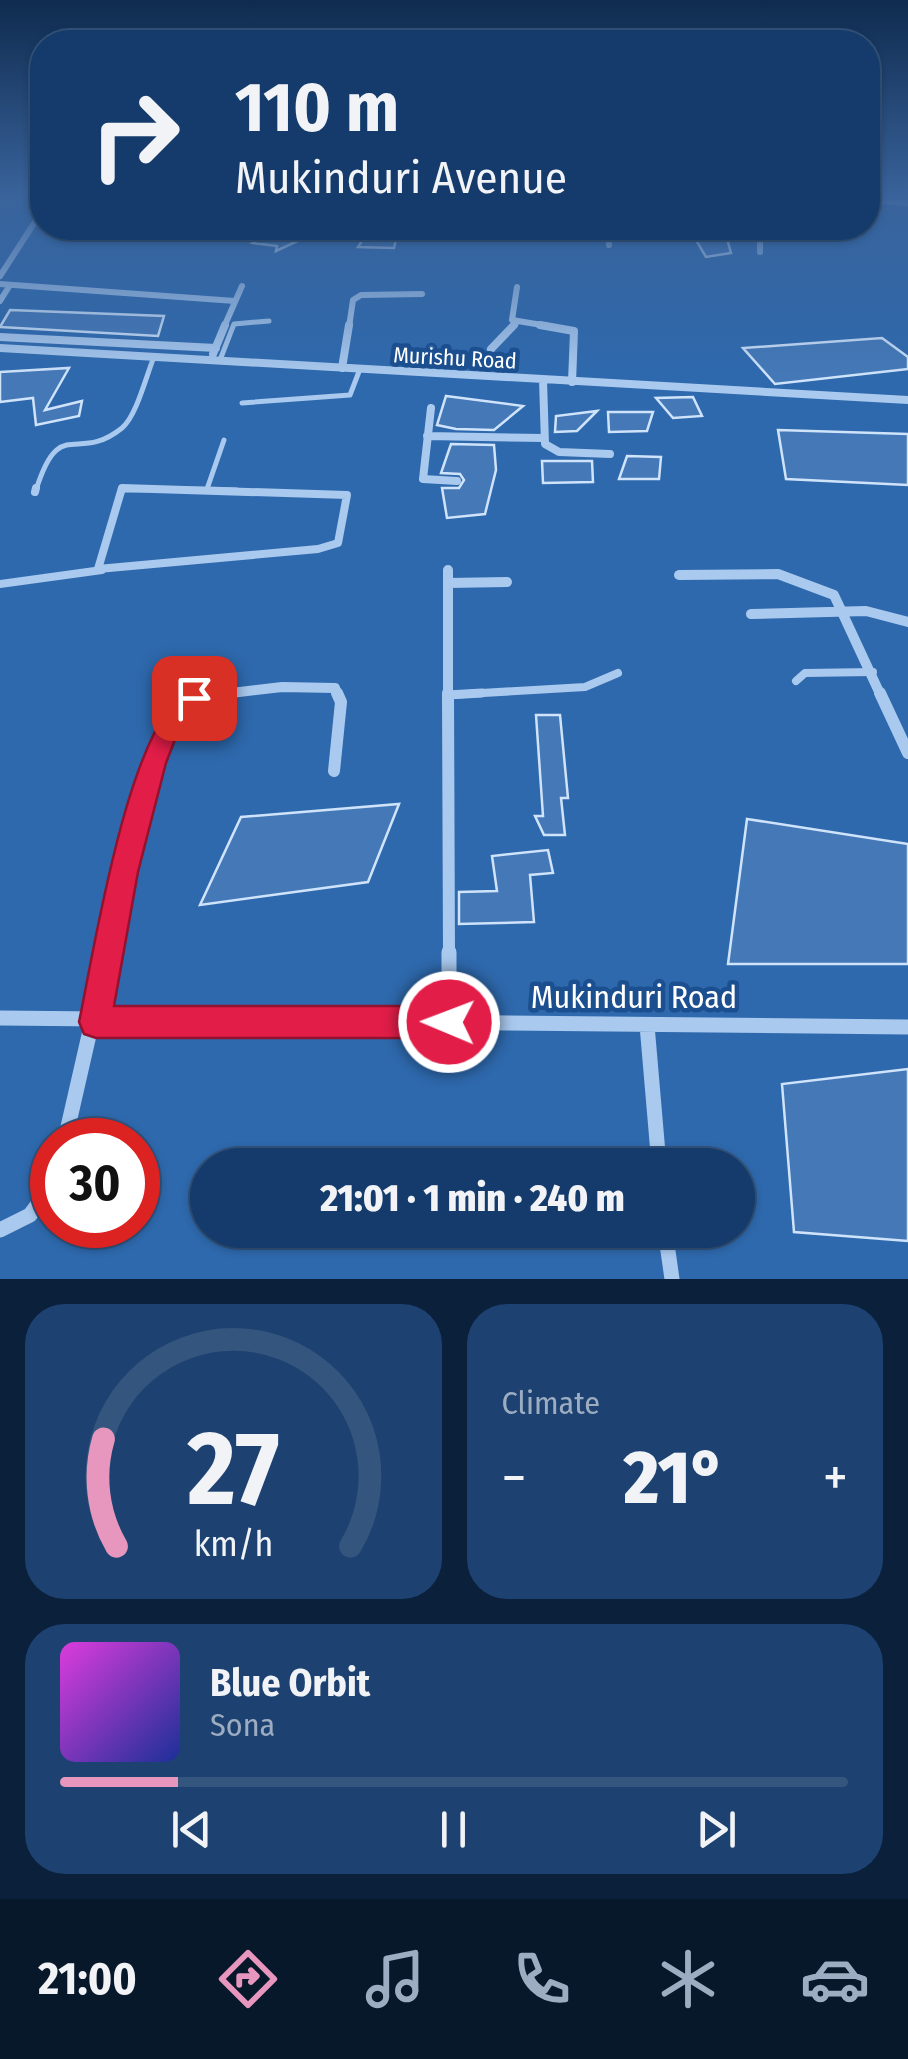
<!DOCTYPE html>
<html lang="en">
<head>
<meta charset="utf-8">
<style>
	:root { --surface:#143b6b; --page:#1d4271; --text:#f1f3f6; --muted:#9dadc1; --line:#33557e; --accent:#e797bd }
	body { margin:0; font-family:"Fira Sans Condensed",sans-serif; background:var(--page); color:var(--text); height:100vh; display:flex; flex-direction:column; font-size:38px; white-space:nowrap }
	* { box-sizing:border-box; margin:0 }
	p { font-size:32px; color:var(--muted) }
	.icon { flex:none; width:55px; height:55px; fill:none; stroke:currentColor; stroke-width:2; stroke-linecap:round; stroke-linejoin:round }
	.map { position:relative; height:1279px; overflow:hidden }
	.sheet { display:flex; flex-direction:column; gap:25px; padding:25px; background:#0b203b; flex:1 }
	.sheet>* { flex:none }
	.hud { position:absolute; left:30px; top:30px; width:850px; height:210px; border-radius:40px; box-shadow:0 2px 8px #0004,0 0 0 2px var(--line); background:#143b6b; color:var(--text); overflow:hidden }
	.speed { position:absolute; left:30px; top:1118px; display:flex; gap:20px; font-size:50px; font-weight:700; text-align:center }
	.speed>* { display:grid; place-content:center; width:130px; height:130px; border-radius:50%; background:var(--surface); box-shadow:0 2px 8px #0004,0 0 0 2px var(--line); line-height:1 }
	.speed .limit { border:15px solid #d22; background:#fff; color:#111 }
	.pin { position:absolute; display:grid; place-items:center; width:85px; height:85px; color:#fff; margin:-42px; border-radius:20px; box-shadow:0 5px 15px #0006 }
	.me { position:absolute; width:110px; margin:-55px; rotate:271deg; stroke-linejoin:round; filter:drop-shadow(0 0 8px #0008) }
	.turn { display:flex; align-items:center; gap:35px; height:210px; padding:0 40px; font-size:45px }
	.turn .icon { width:130px; height:130px; stroke-width:2.5 }
	.turn b { display:block; font-size:70px; line-height:85px }
	.big { font-size:75px; font-weight:800; line-height:1.1 }
	.sheet .card { flex:1; display:flex; flex-direction:column; justify-content:center; gap:15px; min-width:0; padding:0 35px; border-radius:40px; background:var(--page) }
	.sheet .dial { align-items:center; gap:0 }
	.dial svg { height:260px; overflow:visible; fill:none; stroke:var(--line); stroke-width:7; stroke-linecap:round; text-anchor:middle }
	.dial text { fill:var(--text); stroke:none }
	.song { display:flex; align-items:center; gap:30px }
	.cover { width:120px; height:120px; border-radius:15px; background:linear-gradient(135deg,hsl(300 70% 55%),hsl(230 70% 35%)) }
	.played { height:10px; border-radius:5px; background:linear-gradient(90deg,var(--accent) 15%,var(--line) 15%) }
	.keys { display:flex; justify-content:space-around; direction:ltr }
	.heat { display:flex; justify-content:space-between; align-items:center; font-size:55px; direction:ltr }
	.sheet .tiles { flex:1; display:grid; gap:25px; grid-template-columns:1fr 1fr }
	.card:last-child { grid-column:span 2 }
	.trip { position:absolute; left:190px; top:1148px; width:565px; height:100px; border-radius:50px; background:var(--surface); box-shadow:0 2px 8px #0004,0 0 0 2px var(--line); font-weight:800; line-height:100px; text-align:center }
	.dock { display:flex; height:160px; justify-content:space-around; align-items:center; background:#08182b; color:var(--muted) }
	.dock .icon { width:70px; height:70px }
	.dock .on { color:var(--accent) }
	.dock b { font-size:45px; color:var(--text) }
	.map>svg:first-child { display:block }
	.green { fill:#2e69ad; fill-rule:evenodd }
	.building { fill:#4478b7; stroke:#cfe3fa; stroke-width:2.5 }
	.lines { fill:none; stroke-linecap:round; stroke-linejoin:round }
	.lane-far2 { stroke:#a9c9ee; stroke-width:5 }
	.lane-far1 { stroke:#a9c9ee; stroke-width:8 }
	.lane { stroke:#a9c9ee; stroke-width:9 }
	.street-far4 { stroke:#a9c9ee; stroke-width:6 }
	.street-far3 { stroke:#a9c9ee; stroke-width:8 }
	.street-far2 { stroke:#a9c9ee; stroke-width:10 }
	.street-far1 { stroke:#a9c9ee; stroke-width:12 }
	.street { stroke:#a9c9ee; stroke-width:15 }
	.route { fill:#e11d48; stroke:#92132f; stroke-width:2.5 }
	.labels { text-anchor:middle; dominant-baseline:central; stroke-width:9; stroke-linejoin:round; paint-order:stroke }
	.far-street-label { font-size:22px; fill:#fff; stroke:#1b4f8f }
	.near-street-label { font-size:32px; fill:#fff; stroke:#1b4f8f }
</style>
</head>
<body>
<div class="map">
<svg width="908" height="1279" viewBox="0 0 908 1279">
	<rect width="100%" height="100%" fill="#1b4f8f"/>
	<!-- green -->
	<path class="green" d="M0,197H42V228H868V197H908V1279H0ZM52,1140H138V1225H52ZM208,1165H738V1230H208Z"/>
	<!-- building -->
	<path class="building" d="M281,228H282L315,233L276,251L277,246L253,243Z
		M657,228H724L731,253L706,257L696,240L656,237Z
		M367,233L397,235L394,248L358,247Z
		M10,310L164,316L158,336L0,327Z
		M882,338L908,357V369L775,384L743,348Z
		M69,368L45,410L82,401L79,416L36,425L33,398L0,402V372Z
		M446,396L523,406L494,430L456,429L437,425Z
		M693,397L702,416L673,418L656,398Z
		M597,411L577,431L555,432L556,416Z
		M608,412H653L647,431L609,432Z
		M778,430L908,434V485L786,479Z
		M451,444L494,445L496,470L485,514L447,518L442,488H459L464,480L460,474L441,473Z
		M627,456L661,457L659,479H619Z
		M542,461H592L593,482L543,483Z
		M536,715H560L568,798H561L565,835H544L535,816H543Z
		M399,804L368,882L200,905L241,817Z
		M747,819L908,844V964H728Z
		M548,850L553,873L530,875L534,922L459,924V892L497,891L492,856Z
		M908,1069V1241L794,1232L782,1084Z"/>
	<g class="lines">
		<!-- lane-far2 -->
		<path class="lane-far2" d="M220,360L234,324L269,321
			M242,403L350,395L360,369
			M207,489L237,490
			M207,489L224,440
			M36,490C60,414 76,465 122,428C137,415 146,376 154,357
			M121,490L207,489"/>
		<!-- lane-far1 -->
		<path class="lane-far1" d="M122,488L347,495L338,543L318,549L98,569Z
			M35,492L36,488
			M0,584L102,570
			M796,681L805,673L873,672
			M448,695L585,687L618,673"/>
		<!-- lane -->
		<path class="lane" d="M448,695L482,693"/>
		<!-- street-far4 -->
		<path class="street-far4" d="M868,200L908,203
			M608,228L609,245
			M760,228V252
			M0,276L42,211
			M0,284L235,301
			M517,287L512,320L554,327
			M0,301L10,285
			M224,327L242,286
			M349,327L353,300L361,295L422,294
			M512,327L517,322"/>
		<!-- street-far3 -->
		<path class="street-far3" d="M540,325L574,331L572,382
			M0,337L216,348
			M0,348L908,400
			M491,349L514,325
			M213,354L225,325
			M342,368L349,325
			M543,380L545,444L559,452L610,454
			M431,408L423,479L457,481
			M427,436L543,438"/>
		<!-- street-far2 -->
		<path class="street-far2" d="M448,570V696
			M679,575L778,574L834,595L881,696
			M448,583L507,582
			M751,614L866,611L908,622
			M206,696L282,687L335,688L338,696"/>
		<!-- street-far1 -->
		<path class="street-far1" d="M448,693L449,954
			M880,693L908,753
			M334,771L341,702L337,693
			M108,954C118,898 142,736 188,702C196,696 208,695 217,693"/>
		<!-- street -->
		<path class="street" d="M449,952V1022
			M0,1018L908,1027
			M647,1025L659,1165
			M65,1140L108,952
			M0,1230L30,1215L52,1185
			M665,1230L672,1279"/>
	</g>
	<!-- sky -->
	<linearGradient id="sky" x2="0" y2="1"><stop stop-color="#0f2b4f"/><stop offset="0.52" stop-color="#39639b"/><stop offset="1" stop-color="#39639b" stop-opacity="0"/></linearGradient>
	<rect width="908" height="376" fill="url(#sky)"/>
	<!-- route -->
	<path class="route" d="M194,688L206,698L181,724L166,763L138,872L114,1006H449L460,1011L465,1022L460,1033L449,1038H96L84,1034L79,1022C93,957 130,709 194,688Z"/>
	<g class="labels">
		<!-- far-street labels -->
		<g class="far-street-label">
			<text transform="translate(455 358) rotate(3)">Murishu Road</text>
		</g>
		<!-- near-street labels -->
		<g class="near-street-label">
			<text x="634" y="997">Mukinduri Road</text>
		</g>
	</g>
</svg>
<div class="speed"><div class="limit">30</div></div>
<div class="pin" style="left:194px;top:698px;background:#d93025"><svg class="icon" aria-label="arrive" viewBox="0 0 24 24"><path d="M6 21V4h12l-3 4 3 4H6"/></svg></div>
<svg class="me" style="left:449px;top:1022px" viewBox="-20 -20 40 40"><circle r="17" fill="#e11d48" stroke="#fff" stroke-width="3"/><path d="M0-11L8 9 0 5-8 9z" fill="#fff"/></svg>
<div class="trip">21:01 · 1 min · 240 m</div>
<div class="hud">
<div class="turn"><svg class="icon" aria-label="right" viewBox="0 0 24 24"><path d="M7 20v-9h11M14 6l5 5-5 5"/></svg><div><b>110 m</b>Mukinduri Avenue</div></div>
</div>
</div>
<section class="sheet">
<div class="tiles">
<div class="card dial"><svg viewBox="0 0 100 80">
<path d="M14 69A42 42 0 1 1 86 69"/>
<path d="M14 69A42 42 0 0 1 10 36" stroke="#e797bd"/>
<text x="50" y="56" font-size="32" font-weight="700">27</text>
<text x="50" y="72" font-size="11">km/h</text>
</svg></div>
<div class="card"><p>Climate</p>
<div class="heat"><a>−</a><b class="big">21°</b><a>+</a></div>
</div>
<div class="card">
<div class="song"><i class="cover"></i><div><b>Blue Orbit</b><p>Sona</p></div></div>
<div class="played"></div>
<div class="keys"><svg class="icon" aria-label="previous" viewBox="0 0 24 24"><path d="M18 5L8 12l10 7zM5 5v14"/></svg><svg class="icon" aria-label="pause" viewBox="0 0 24 24"><path d="M8 5v14M16 5v14"/></svg><svg class="icon" aria-label="next" viewBox="0 0 24 24"><path d="M6 5l10 7-10 7zM19 5v14"/></svg></div>
</div>
</div>
</section>
<nav class="dock">
<b>21:00</b>
<svg class="icon on" aria-label="directions" viewBox="0 0 24 24"><path d="M12 3l9 9-9 9-9-9zM9 14v-3h6M13 9l2 2-2 2"/></svg>
<svg class="icon" aria-label="music" viewBox="0 0 24 24"><path d="M9 18V5l10-2v13"/><circle cx="6" cy="18" r="3"/><circle cx="16" cy="16" r="3"/></svg>
<svg class="icon" aria-label="phone" viewBox="0 0 24 24"><path d="M5 4h4l2 5-3 2q2 4 5 5l2-3 5 2v4C11 20 4 13 5 4z"/></svg>
<svg class="icon" aria-label="climate" viewBox="0 0 24 24"><path d="M12 3v18M4 7l16 10M4 17L20 7"/></svg>
<svg class="icon" aria-label="car" viewBox="0 0 24 24"><path d="M5 17H2v-5l4-1 3-4h7l3 4 3 1v5h-3M9 17h6M6 11h13"/><circle cx="7" cy="17" r="2"/><circle cx="17" cy="17" r="2"/></svg>
</nav>
</body>
</html>
